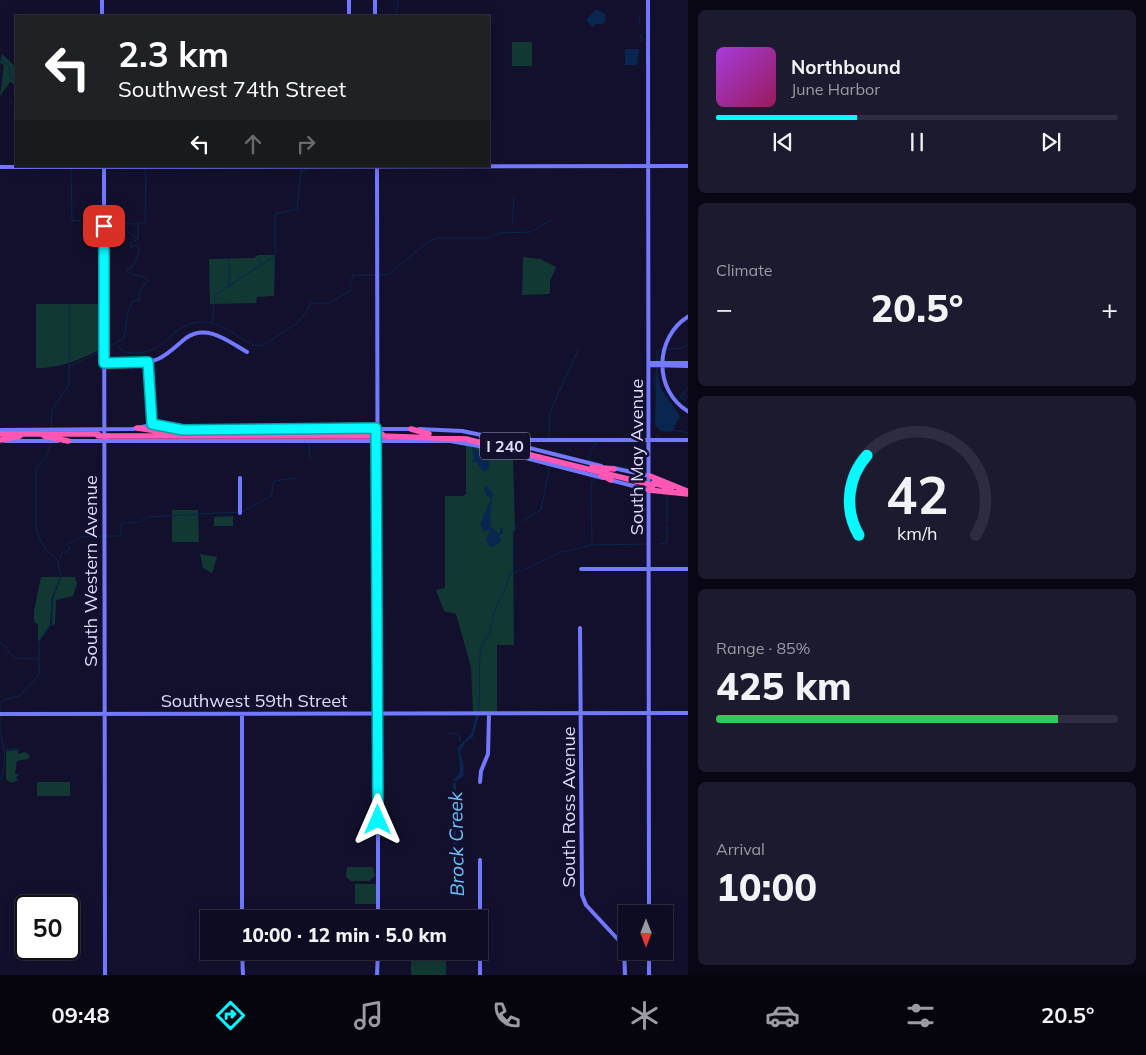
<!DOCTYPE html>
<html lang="en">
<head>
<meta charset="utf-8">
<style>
	:root { --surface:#0e0c22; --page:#1c1a2f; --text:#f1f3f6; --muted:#9b9ba5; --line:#2e2c40; --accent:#08f8ff }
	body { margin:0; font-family:Mulish,sans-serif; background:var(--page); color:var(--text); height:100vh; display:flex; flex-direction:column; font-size:19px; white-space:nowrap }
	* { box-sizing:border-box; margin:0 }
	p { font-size:16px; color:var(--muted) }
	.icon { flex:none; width:28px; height:28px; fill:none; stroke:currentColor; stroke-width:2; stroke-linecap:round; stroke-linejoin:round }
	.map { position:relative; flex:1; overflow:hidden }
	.side { display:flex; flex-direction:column; gap:10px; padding:10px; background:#080713; width:458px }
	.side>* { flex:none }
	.guide { position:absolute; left:15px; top:15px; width:475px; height:152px; border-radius:0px; box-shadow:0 2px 12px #0003,0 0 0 1px var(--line); background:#202124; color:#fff; overflow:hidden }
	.needle { width:32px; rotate:180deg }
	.controls { position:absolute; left:618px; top:905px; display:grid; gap:10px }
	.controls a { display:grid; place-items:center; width:55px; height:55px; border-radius:0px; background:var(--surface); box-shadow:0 2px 12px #0003,0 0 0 1px var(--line); font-size:25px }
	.speed { position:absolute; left:15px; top:895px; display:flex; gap:10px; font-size:25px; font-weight:700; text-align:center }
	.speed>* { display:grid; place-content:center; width:65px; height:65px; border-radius:50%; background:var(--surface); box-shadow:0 2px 12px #0003,0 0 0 1px var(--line); line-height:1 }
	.speed .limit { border:2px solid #111; border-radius:8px; background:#fff; color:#111 }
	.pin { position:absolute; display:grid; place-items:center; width:42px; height:42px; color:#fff; margin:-21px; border-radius:10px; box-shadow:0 2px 8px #0006 }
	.me { position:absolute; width:55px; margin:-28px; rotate:0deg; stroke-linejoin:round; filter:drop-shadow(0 0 4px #0008) }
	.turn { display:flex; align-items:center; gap:18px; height:105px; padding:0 20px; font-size:22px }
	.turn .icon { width:65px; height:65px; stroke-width:2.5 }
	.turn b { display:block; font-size:35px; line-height:42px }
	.lanes { display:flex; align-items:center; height:48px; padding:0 20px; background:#0003; justify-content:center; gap:25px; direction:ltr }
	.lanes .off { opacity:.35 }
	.big { font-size:38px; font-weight:800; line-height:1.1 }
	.side .tile { flex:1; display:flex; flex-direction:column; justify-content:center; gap:8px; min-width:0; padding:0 18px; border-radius:8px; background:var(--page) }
	.side .dial { align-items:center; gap:0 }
	.dial svg { height:130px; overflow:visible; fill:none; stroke:var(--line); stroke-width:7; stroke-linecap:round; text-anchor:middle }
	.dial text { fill:var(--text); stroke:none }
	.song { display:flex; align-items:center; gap:15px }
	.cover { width:60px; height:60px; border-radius:8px; background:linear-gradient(135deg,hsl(280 70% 55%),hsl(330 70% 35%)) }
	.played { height:5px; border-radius:2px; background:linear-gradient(90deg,var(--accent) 35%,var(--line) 35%) }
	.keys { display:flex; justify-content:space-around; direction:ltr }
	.heat { display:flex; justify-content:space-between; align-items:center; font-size:28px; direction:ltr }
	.charge { height:8px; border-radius:4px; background:linear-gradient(90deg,#34c759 85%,var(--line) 0) }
	.trip { position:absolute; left:200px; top:910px; width:288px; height:50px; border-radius:0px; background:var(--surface); box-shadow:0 2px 12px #0003,0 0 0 1px var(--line); font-weight:800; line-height:50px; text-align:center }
	.menu { display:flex; height:80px; justify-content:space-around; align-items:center; background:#06050e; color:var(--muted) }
	.menu .icon { width:35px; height:35px }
	.menu .on { color:var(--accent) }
	.menu b { font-size:22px; color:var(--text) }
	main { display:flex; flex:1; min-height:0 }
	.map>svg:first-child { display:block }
	.green { fill:#123834 }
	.water { fill:#08264f }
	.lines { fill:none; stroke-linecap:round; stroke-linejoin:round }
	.stream { stroke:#08264f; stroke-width:1 }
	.secondary { stroke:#7379ff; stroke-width:4 }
	.highway { stroke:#ff57b3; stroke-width:5.5 }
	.highway-bridge { stroke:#ff57b3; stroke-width:5.5 }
	.route-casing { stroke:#05a1a6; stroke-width:12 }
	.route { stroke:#08f8ff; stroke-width:9 }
	.labels { text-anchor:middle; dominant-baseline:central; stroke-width:5; stroke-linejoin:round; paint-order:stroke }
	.shield { fill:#13102d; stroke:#a19fc0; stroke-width:1 }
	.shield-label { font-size:16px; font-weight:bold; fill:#dedcff }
	.street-label { font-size:18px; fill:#dedcff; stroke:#13102d }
	.water-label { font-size:19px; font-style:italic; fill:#6ac4ff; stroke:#13102d }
</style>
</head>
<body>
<main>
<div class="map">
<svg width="689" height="975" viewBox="0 0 689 975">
	<rect width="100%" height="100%" fill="#13102d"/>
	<!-- green -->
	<path class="green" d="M512,42H532V66H512Z
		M2,54L16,67V85L10,82L0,96L4,65L0,63Z
		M258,255H275L274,296L257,297L256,303L210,304L209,259L254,258Z
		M523,257L540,259L556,267L550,281V294L522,295Z
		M36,304H98V333L101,349C80,360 60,368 36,368Z
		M466,445L495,451L496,454L498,452L513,456L515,528L513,533L514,645H497V712H473L471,667L456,614L444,611L436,590L445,588V496H463L466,494Z
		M172,510H198L199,542H172Z
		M233,516V526H214V517Z
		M200,554L217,557L212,573L203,568Z
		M41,577H60L52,598L50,625L38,642V624L34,622V611Z
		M61,577H75L77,584L73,596L56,600L55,624L52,626L53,599Z
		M18,750V754L25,752L30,756L28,759L17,761L15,774H19L16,778L19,780L11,783L6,779V751Z
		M37,782H70V796H37Z
		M347,867H373L375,876L369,881H351L346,877Z
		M355,884H376V904H355Z
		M446,951V975H411V952Z"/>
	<!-- water -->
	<path class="water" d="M596,9L605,14L606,20L603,24H596L592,27L586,20Z
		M625,49H639L637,65H625Z
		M656,376H658L661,389L680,416L672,432L661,431L655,425Z
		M472,447L485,454L490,465L488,470L483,471L476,462H471L474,459Z
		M486,485L493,494L490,512L491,527L499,534L501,528H503V534L499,535L501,542L493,547L489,546L486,539L490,530L484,531L480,525L491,498L487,496L484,489Z
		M476,715H479L473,737L465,743L460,752L464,766L463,776L457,781H453L460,772L458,747L471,734Z
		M453,783H456V842L460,859H456L453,844Z"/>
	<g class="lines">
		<!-- stream -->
		<path class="stream" d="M396,16L398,0
			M639,16L640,25
			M639,41L642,40L640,34
			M0,58L9,66L10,77L16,82
			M10,100L13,105H16
			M71,169L72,220L102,223
			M107,223L138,224L145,222L146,172L143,168
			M512,225L514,197
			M128,232L137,239
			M258,258L261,264
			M229,259V286
			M380,275L389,274L428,242L437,238H489L499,233L531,232L551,220
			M351,282L353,275H376
			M213,311L215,295L275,256V214L297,209L301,171L309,169
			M307,311L311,303H329L350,291L351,284
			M212,322L213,313
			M117,345L124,352L132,353
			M252,345L262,346L297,323L306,313
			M106,349L124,338L128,312L133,301L139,300L140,291L148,280C142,274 132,277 126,271L133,266C135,262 139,253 139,248L137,245L131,247L130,244L138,239V224
			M666,349L682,348L689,344
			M134,353C150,354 160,346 171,336C200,309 223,326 250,344
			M657,361V351L662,349
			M69,366L102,351
			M657,367V376
			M656,390L654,379L657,370
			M683,393L688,398
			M681,397L685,401
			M677,402L689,386
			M51,428L52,410L69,385V304
			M673,430L689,433
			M658,435V437
			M549,439L550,412L578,350
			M309,443L310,459
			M589,461L591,451L597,442
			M609,465L646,472
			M652,474L685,487L689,481
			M667,496V522
			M242,512L271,496L274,481L296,478
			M522,521L541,510L549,470L545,464
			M106,536H120L122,523L140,522L146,517L238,512
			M658,544L667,543V525
			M592,545L591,483L596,477
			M583,547L592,545L647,544
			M59,560L62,552H68L70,548L67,544L82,537L102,536
			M524,570L561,552L580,548
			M513,572V533L518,524
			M0,642L7,648
			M7,650L14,658L39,659
			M479,711L480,651L482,645L490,633L494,612L506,587L509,575L521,570
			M449,733L459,734L460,741
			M6,749H20
			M0,780C7,765 5,747 0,732C0,724 0,712 0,703L3,700L19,696L39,675V642L52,623V598L61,578L58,561L43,546L36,528V469L46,457L51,443"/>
		<!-- secondary -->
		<path class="secondary" d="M102,0V16
			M349,0V15
			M375,0V16
			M648,0L649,914
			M104,166L105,975
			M377,166L378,734
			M0,167L689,166
			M689,316C654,337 653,391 689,412
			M148,362L152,425
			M104,363C121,363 141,366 158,359C169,354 177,345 186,338C207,323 229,342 247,352
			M650,363H689
			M650,365L689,366
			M339,429H412
			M419,429L462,431L506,440H689
			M0,430L133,429L155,424L183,430H327
			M5,441H58
			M67,441H450L479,446L603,478
			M506,442L601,466
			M613,468L650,476
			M240,478V513
			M610,480L649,490
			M581,569H689
			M580,628L582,895L586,905L624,946L625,975
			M0,714L689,713
			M242,714V919
			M480,782L481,771L488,754L489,714
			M480,860V975
			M378,919V733
			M242,951L243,975
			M649,951V975
			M377,975L378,951"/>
		<!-- highway -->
		<path class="highway" d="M137,428L179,434
			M411,429L429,434
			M0,434H98
			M316,434L340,429
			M44,436L68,441
			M108,436H371
			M382,436L466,439L644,483
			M0,440L20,436
			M592,467L614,469
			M601,475L611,480
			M650,476L689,492
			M653,483L672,488
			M649,490L688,494"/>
		<!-- highway-bridge -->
		<path class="highway-bridge" d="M371,434H382
			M98,436H108
			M644,483L653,486"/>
	</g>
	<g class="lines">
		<!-- route casing -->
		<g class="route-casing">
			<path id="route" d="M104,226V363L148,362L152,424L183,430L376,428L378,820"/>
		</g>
		<!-- route -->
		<use href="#route" class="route"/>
	</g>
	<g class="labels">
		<!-- shield labels -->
		<rect class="shield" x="480" y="432.5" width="50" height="27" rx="4"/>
		<g class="shield-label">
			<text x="505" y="446">I 240</text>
		</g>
		<!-- street labels -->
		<g class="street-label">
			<text transform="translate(636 457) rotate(-90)">South May Avenue</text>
			<text transform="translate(90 571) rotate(-90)">South Western Avenue</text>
			<text x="254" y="700">Southwest 59th Street</text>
			<text transform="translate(568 807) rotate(-90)">South Ross Avenue</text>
		</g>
		<!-- water labels -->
		<g class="water-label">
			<text transform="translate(456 844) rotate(-91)">Brock Creek</text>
		</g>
	</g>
</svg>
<div class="controls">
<a><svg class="needle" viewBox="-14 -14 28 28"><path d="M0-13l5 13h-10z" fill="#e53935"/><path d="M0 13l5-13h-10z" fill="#9b9ba5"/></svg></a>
</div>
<div class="speed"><div class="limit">50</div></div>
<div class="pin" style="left:104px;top:226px;background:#d93025"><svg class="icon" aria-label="arrive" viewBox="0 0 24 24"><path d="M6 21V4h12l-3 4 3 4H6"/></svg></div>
<svg class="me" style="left:378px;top:820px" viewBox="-20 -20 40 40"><path d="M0-17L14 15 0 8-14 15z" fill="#08f8ff" stroke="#fff" stroke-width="4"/></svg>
<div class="trip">10:00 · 12 min · 5.0 km</div>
<div class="guide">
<div class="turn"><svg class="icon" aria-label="left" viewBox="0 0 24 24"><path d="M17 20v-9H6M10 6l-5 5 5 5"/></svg><div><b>2.3 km</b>Southwest 74th Street</div></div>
<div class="lanes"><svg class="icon" aria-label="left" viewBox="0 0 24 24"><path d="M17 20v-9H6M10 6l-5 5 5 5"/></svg><svg class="icon off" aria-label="ahead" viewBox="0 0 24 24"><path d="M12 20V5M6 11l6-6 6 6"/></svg><svg class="icon off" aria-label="right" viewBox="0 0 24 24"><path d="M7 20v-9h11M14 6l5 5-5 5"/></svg></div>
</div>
</div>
<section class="side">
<div class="tile">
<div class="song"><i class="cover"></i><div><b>Northbound</b><p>June Harbor</p></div></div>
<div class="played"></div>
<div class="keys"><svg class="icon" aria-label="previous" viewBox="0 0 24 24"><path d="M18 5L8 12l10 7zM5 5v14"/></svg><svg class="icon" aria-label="pause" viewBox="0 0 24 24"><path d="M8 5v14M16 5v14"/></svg><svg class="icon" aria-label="next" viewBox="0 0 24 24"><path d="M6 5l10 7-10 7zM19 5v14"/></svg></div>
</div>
<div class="tile"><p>Climate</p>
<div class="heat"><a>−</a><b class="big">20.5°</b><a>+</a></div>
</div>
<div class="tile dial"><svg viewBox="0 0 100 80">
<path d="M14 69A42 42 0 1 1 86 69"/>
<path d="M14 69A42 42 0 0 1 19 20" stroke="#08f8ff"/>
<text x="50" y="56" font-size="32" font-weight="700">42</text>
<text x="50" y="72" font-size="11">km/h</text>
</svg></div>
<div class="tile"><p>Range · 85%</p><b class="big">425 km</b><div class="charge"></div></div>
<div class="tile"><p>Arrival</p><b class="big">10:00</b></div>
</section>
</main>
<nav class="menu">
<b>09:48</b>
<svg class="icon on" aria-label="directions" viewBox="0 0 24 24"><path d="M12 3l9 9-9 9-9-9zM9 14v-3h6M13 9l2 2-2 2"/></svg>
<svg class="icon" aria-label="music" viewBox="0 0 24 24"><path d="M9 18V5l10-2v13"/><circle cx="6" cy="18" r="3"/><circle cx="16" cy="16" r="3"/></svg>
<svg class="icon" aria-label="phone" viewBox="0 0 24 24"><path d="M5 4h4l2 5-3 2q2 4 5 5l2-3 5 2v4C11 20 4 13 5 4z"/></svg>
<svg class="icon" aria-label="climate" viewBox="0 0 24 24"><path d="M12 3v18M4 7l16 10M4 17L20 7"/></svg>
<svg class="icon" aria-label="car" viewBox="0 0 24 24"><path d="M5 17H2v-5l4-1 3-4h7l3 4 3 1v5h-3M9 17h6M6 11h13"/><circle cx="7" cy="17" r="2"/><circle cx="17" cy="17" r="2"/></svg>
<svg class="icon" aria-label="filters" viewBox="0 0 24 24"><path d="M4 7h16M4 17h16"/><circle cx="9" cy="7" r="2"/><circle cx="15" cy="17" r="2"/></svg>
<b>20.5°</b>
</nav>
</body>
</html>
